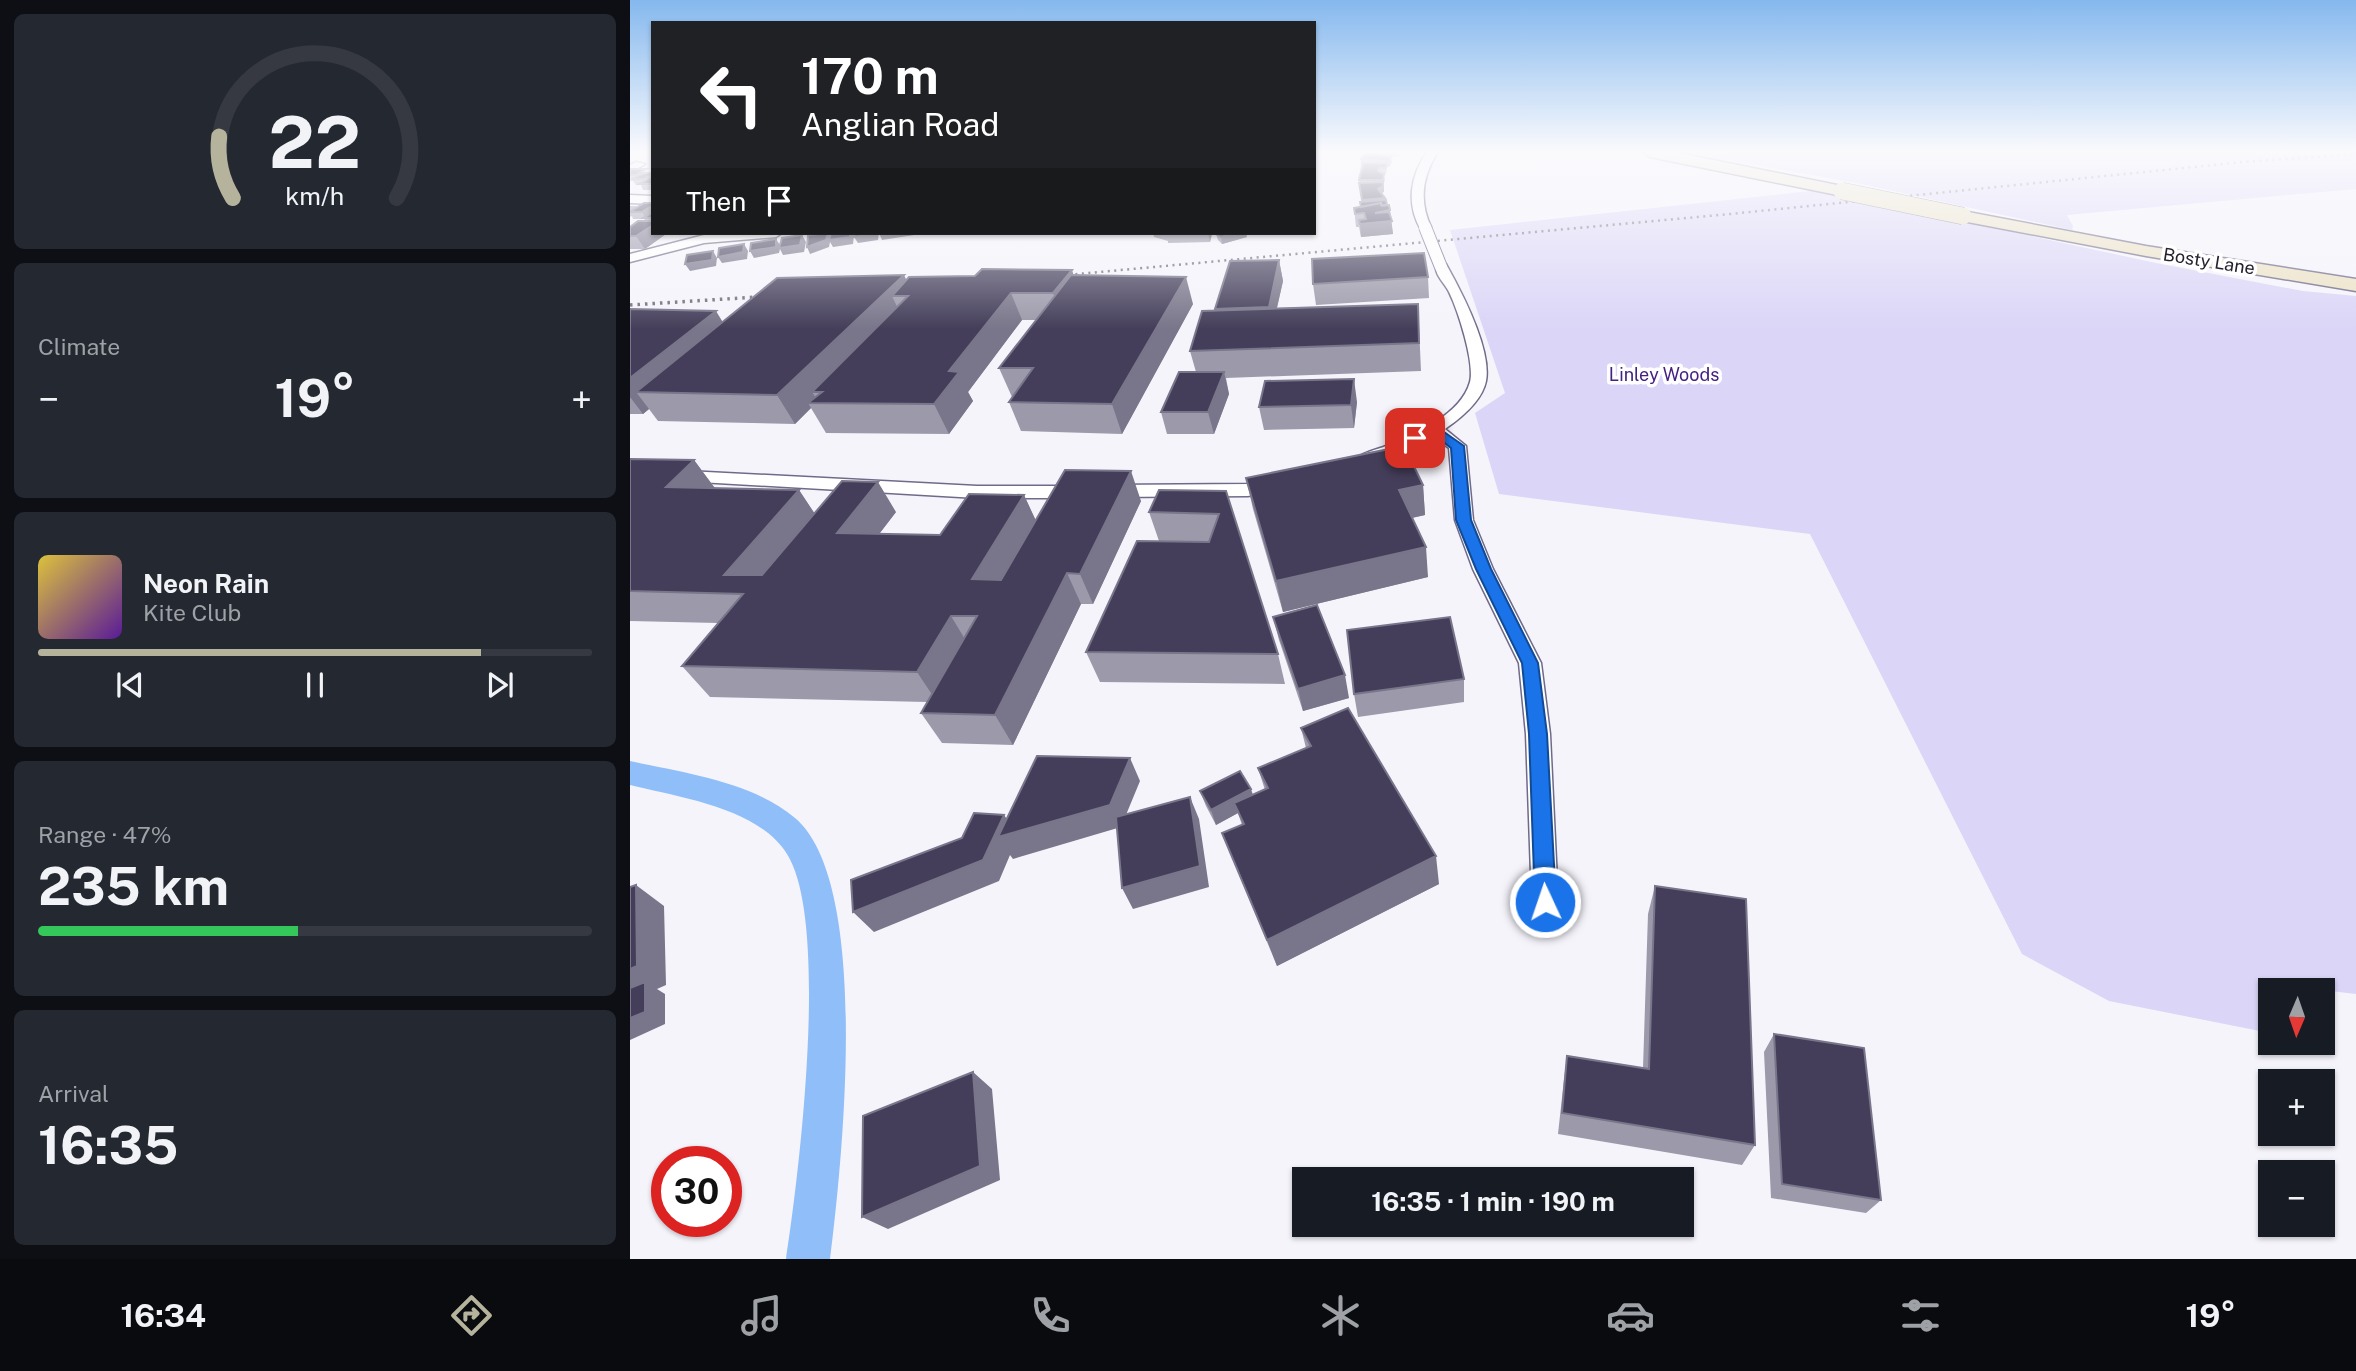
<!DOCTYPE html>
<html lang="en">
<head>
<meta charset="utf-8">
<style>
	:root { --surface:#171b24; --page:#242831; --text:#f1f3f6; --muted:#9ea1a6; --line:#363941; --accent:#b6b39d }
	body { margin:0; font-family:"Public Sans",sans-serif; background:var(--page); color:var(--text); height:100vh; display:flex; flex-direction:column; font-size:26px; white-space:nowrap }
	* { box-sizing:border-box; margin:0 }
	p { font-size:23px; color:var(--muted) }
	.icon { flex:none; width:38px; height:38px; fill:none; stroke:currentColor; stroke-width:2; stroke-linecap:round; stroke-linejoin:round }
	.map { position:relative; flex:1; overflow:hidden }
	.details { display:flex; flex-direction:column; gap:14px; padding:14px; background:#0d0f14; width:630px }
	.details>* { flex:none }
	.top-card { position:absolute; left:21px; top:21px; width:665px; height:214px; border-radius:0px; box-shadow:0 2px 5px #0004; background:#202124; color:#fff; overflow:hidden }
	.needle { width:46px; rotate:182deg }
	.controls { position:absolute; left:1628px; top:978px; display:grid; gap:14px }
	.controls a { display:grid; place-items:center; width:77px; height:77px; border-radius:0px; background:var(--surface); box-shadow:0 2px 5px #0004; font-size:35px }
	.speed { position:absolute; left:21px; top:1146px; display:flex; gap:14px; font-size:35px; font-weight:700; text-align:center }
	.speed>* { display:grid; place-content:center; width:91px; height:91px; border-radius:50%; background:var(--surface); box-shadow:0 2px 5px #0004; line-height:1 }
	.speed .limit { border:10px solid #d22; background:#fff; color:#111 }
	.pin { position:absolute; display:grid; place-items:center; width:60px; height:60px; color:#fff; margin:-30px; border-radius:14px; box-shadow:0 4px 10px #0006 }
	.me { position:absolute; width:77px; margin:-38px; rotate:357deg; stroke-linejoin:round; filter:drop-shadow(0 0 5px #0008) }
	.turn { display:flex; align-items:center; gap:24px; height:147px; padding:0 35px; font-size:32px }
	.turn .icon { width:91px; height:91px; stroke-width:2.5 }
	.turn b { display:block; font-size:49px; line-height:60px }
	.then { display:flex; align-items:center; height:66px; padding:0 35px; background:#0003; gap:14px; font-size:26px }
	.big { font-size:52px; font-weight:700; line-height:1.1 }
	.details .widget { flex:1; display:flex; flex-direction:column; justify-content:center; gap:10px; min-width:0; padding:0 24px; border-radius:10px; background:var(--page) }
	.details .dial { align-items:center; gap:0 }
	.dial svg { height:182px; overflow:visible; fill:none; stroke:var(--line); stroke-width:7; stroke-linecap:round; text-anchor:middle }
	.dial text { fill:var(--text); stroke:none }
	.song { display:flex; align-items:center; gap:21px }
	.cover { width:84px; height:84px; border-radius:10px; background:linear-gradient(135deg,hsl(50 70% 55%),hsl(270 70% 35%)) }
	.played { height:7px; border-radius:4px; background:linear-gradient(90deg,var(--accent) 80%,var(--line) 80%) }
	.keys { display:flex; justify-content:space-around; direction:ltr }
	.heat { display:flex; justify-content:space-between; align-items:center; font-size:38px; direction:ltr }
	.charge { height:10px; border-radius:5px; background:linear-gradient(90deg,#34c759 47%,var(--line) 0) }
	.trip { position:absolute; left:662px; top:1167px; width:402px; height:70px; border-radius:0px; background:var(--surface); box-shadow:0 2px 5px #0004; font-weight:700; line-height:70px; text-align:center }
	.menu { display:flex; height:112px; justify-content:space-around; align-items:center; background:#090b0e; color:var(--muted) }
	.menu .icon { width:49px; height:49px }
	.menu .on { color:var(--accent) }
	.menu b { font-size:32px; color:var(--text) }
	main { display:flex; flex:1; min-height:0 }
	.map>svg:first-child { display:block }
	.green { fill:#dbd5f7 }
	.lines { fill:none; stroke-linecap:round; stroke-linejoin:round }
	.canal { fill:#90bef8; fill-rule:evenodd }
	.street-casing { stroke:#706a89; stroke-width:3 }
	.secondary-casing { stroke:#706a89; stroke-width:3 }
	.street { fill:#fff; fill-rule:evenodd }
	.secondary { fill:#ece2c5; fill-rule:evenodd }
	.rail-far1 { stroke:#6f6d78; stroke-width:2.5; stroke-dasharray:2 4.5; stroke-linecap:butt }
	.rail { stroke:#6f6d78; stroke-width:3.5; stroke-dasharray:2.5 5; stroke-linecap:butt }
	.street-bridge-casing { stroke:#706a89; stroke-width:14; stroke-linecap:butt }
	.secondary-bridge-casing { stroke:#706a89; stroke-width:18; stroke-linecap:butt }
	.street-bridge { stroke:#fff; stroke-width:12 }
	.secondary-bridge { stroke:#ece2c5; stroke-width:17 }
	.wall { fill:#9c99aa }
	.shaded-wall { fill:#79758a }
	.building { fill:#443e5a; stroke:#79758a; stroke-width:2 }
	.route { fill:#1a73e8; stroke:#114b97; stroke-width:2 }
	.labels { text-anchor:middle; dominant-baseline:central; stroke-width:7; stroke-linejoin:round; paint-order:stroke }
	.far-street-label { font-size:18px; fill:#25222f; stroke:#fff }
	.far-park-label { font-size:18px; fill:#442182; stroke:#fff }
</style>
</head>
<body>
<main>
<section class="details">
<div class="widget dial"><svg viewBox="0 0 100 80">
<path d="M14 69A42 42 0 1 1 86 69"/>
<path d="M14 69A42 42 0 0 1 8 42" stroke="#b6b39d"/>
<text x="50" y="56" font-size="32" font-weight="700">22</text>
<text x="50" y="72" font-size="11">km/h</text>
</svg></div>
<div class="widget"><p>Climate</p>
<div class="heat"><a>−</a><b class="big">19°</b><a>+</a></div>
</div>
<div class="widget">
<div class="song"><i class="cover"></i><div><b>Neon Rain</b><p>Kite Club</p></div></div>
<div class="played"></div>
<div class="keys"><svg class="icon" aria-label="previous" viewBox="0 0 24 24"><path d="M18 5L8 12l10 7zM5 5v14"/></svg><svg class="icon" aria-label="pause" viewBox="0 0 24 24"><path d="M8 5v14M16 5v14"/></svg><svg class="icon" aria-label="next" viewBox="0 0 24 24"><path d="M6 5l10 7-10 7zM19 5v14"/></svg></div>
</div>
<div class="widget"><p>Range · 47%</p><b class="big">235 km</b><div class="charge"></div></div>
<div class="widget"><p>Arrival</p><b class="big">16:35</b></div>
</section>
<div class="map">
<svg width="1726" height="1259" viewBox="0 0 1726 1259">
	<rect width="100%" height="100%" fill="#f5f4fb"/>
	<!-- green -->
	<path class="green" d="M1055,152H1726V189L1437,215L1443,226L1442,230L1231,184Z
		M1189,190L1526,263L1673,291L1726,296V994L1683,989L1640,990V1033L1479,1001L1392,954L1180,534L869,494L845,413L875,393L820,230Z"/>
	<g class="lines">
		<!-- canal -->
		<path class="canal" d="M0,761C54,773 121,781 165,818C242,883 212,1164 200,1259H156C169,1176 200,922 157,854C129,808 48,797 0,785Z"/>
		<!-- street casing -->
		<g class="street-casing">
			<path id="street" d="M797,152H808C792,176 789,201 801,227L795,231L791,230C776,204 780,176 797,152Z
				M6,162L15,164L0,173V165Z
				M0,195L23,196V204L0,203Z
				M104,233H152L146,237L74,243L0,262V254L74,235Z
				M806,264H816C831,291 862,349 856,381C852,401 831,418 815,429L836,446L843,520L863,569L911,663L920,734L928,902L925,911L915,914L905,911L902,902L896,734L889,663L843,569L825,520L819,448L803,436L756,458L735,464L729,463L726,459C733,452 746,450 756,446C784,435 831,415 840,382C845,363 828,310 819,292C815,283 804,275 806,264Z
				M0,468L347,486H448L457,492L448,498H347L0,478Z
				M647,479L656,484L653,488L618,496L480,497L471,491L480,485L618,484Z"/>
		</g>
		<!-- secondary casing -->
		<g class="secondary-casing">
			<path id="secondary" d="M1013,152H1044L1212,186L1220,191L1212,196L1020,157Z
				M1333,211L1516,246L1726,279V291L1516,256L1327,220L1324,216Z"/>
		</g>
		<!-- street -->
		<use href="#street" class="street"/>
		<!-- secondary -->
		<use href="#secondary" class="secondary"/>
		<!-- rail-far1 -->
		<path class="rail-far1" d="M426,276L1100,214L1613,162L1726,154"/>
		<!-- rail -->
		<path class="rail" d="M0,305L143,296"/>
		<!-- street-bridge casing -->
		<g class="street-bridge-casing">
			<path id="street-bridge" d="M795,227L811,267"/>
		</g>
		<!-- secondary-bridge casing -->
		<g class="secondary-bridge-casing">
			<path id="secondary-bridge" d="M1212,191L1333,216"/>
		</g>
		<!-- street-bridge -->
		<use href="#street-bridge" class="street-bridge"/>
		<!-- secondary-bridge -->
		<use href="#secondary-bridge" class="secondary-bridge"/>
	</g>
	<!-- wall -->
	<path class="wall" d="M747,152H772L768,157H761L762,163L759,167H757L756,174H753L755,180L753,186L754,192L751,193L755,198L757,205H759L763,234L731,237L729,227H726L724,208L731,207L732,202L729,183L733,165H731V159L747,154Z
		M0,169L23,173V190H13L11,185H6L3,181H0Z
		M23,203V233H35L36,234L15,249H0V227L16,221L14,219H3L2,216L0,217V206H6L7,207Z
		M523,233H582V235L580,242L538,243V241L524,237Z
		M586,234L617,237L592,244L588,240Z
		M649,260L653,281L647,308L788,304L791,371L596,378L599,394L584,434H537L531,412L566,372L560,351L585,310V309Z
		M444,275L563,304L492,434L391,431L379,402L382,397L369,368L406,320H392L338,392L343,401L319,434L196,433L181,408L165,424L28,421L19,409L13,414H0V309L93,322L277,280Z
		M798,277L799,298L686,305L683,284Z
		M727,402L724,428L634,430L629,407Z
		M0,459L64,460L85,488L169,490L184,513L266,512L249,534L310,535L394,495L405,520L511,501L463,604H451L383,745L312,743L291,713L297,702L80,697L52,666L88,623L0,621Z
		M616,478L793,485L795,515L782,518L798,577L653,612L623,509Z
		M596,491L648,654L655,684L470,682L456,652L529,541L519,512Z
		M643,617L719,698L673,711L649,640Z
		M834,679V702L728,717L724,694Z
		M671,728L809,884L647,966L592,833L612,825L608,813L586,825L576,806L570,791L623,795L635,790L628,768L676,748Z
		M1025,886L1125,1145L1112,1165L928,1134L934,1079L937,1056L1013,1068L1018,914Z
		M1144,1034L1251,1200L1236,1213L1141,1198L1134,1052Z"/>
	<!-- shaded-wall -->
	<path class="shaded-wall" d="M754,174V192L748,195V189L753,186V180Z
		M23,205V214L16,219L12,212Z
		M760,210L763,234L731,237L730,224L745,213Z
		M23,225V233H35L36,234L15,249L6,236Z
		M198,233L201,239L223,233L224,235L223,244L203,247L200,242L199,247L180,254L177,247Z
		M245,233H291V234L252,240L249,233L248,240L228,243L224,237Z
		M578,233H582L580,242Z
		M607,233H616L617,237L592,244L591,237Z
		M172,235L176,242L174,252L153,255L150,249L149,253L124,258L120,251L146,239L150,245Z
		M114,244L118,251L117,259L92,263L88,257Z
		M83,251L87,258L86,266L60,271L55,264Z
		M649,260L653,281L642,329L639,307Z
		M442,270L451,297L433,320L423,293Z
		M274,275L287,302L278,296H262L272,317L192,392H182L188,401L178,403L181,408L165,424L147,395Z
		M556,277L563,304L492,434L482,404Z
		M381,293L392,320L338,392L343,401L319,434L304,404L319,371Z
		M86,311L103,339L6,392L19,409L13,414L0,397V378Z
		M594,372L599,394L584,434L578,412Z
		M724,379L727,402L724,428L721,405Z
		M64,460L86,490L36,487Z
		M501,471L511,501L463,604L450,574Z
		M248,482L266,512L227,563L207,533Z
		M793,485L795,515L772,520L769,490Z
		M169,490L189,520L120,603L94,575Z
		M394,495L408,525L359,610L342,579Z
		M796,547L798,577L653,612L646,581Z
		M437,573L451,604L383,745L365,715Z
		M321,616L339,646L307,702L287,672Z
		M715,675L719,698L673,711L668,689Z
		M500,758L510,781L491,827L383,859L380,855L369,881L244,932L223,912L374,815L386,832Z
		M621,789L626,804L604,803L608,813L586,825L581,810Z
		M560,797L569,819L579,887L503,909L492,888Z
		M806,856L809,884L647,966L637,940Z
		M6,885L34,906L36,985L27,989L35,994V1024L0,1040V969Z
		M343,1072L362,1089L370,1180L258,1229L232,1217Z"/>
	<!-- building -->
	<path class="building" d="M743,153L761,157L759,161L731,159L734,155Z
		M733,163H757L756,168H749L748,171L754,174L753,180H729Z
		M0,169H16L6,175H0Z
		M13,173H23V174L14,179H2Z
		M20,177H23V184H9Z
		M753,182V186L748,189L755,198L732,200L729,183Z
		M756,200L757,205H751V203L731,207L730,202Z
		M14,203H23V205L12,212H0Z
		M751,203L752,206L759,205L760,210L745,213L759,212L762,221L730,224L729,220L736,219L734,213L725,214L724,208Z
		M23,212V218H13Z
		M8,221H23V225L6,236H0V227Z
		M198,233L196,240L177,247L178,235Z
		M201,233H220V237L199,240Z
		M225,233H245V234L224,237Z
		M590,233H607L591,237L586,234Z
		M172,235L170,245L149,248L152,238Z
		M146,239V247L120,251L121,243Z
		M114,244L113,252L88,257L89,248Z
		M83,251L82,260L55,264L57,255Z
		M794,253L798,277L683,284L682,259Z
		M649,260L639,307L585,309L600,261Z
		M352,269L442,270L423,293H381L319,371L329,372L304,404L178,403L192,392H182L278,296H262L279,277L345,276Z
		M274,275L147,395L6,392L147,278Z
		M441,275L556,277L482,404L379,402L403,368H369Z
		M788,304L789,343L560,351L572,311Z
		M0,309L86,311L0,378Z
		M549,372H594L578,412H531Z
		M724,379L721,405L629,407L635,381Z
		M774,446L793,485L769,490L796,547L646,581L616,478Z
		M0,459L64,460L36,487L169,490L94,575H132L212,481L248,482L207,533L310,535L339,494L394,495L342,579L371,580L435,470L501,471L450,574L437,573L365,715L291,713L347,616H321L287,672L52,666L113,594L0,591Z
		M529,490L596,491L648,654L456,652L507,541L579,542L589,514L519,512Z
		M687,605L715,675L668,689L643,617Z
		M820,617L834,679L724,694L717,630Z
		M718,708L806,856L637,940L592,833L614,824L604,803L638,788L628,768L681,746L671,728Z
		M407,756L500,758L480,805L368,837Z
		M610,771L621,789L581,810L570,791Z
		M560,797L570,866L492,888L486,817Z
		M344,813L374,815L353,860L223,912L221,880L332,838Z
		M6,885L7,966L0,969V887Z
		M1025,886L1116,899L1125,1145L932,1113L937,1056L1019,1069Z
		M15,982V1012L0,1018V988Z
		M1144,1034L1234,1048L1251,1200L1152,1184Z
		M343,1072L350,1166L232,1217L233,1116Z"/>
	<!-- sky -->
	<linearGradient id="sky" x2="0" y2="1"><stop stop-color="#85b8ee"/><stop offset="0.46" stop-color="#fafafd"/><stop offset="1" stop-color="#fafafd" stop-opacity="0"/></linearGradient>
	<rect width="1726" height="329" fill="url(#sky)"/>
	<!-- route -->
	<path class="route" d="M804,425L834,446L841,520L861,569L908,663L917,734L926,902L923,909L915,912L908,909L905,902L899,734L892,663L846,569L826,520L821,448L803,434L785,442L779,438Z"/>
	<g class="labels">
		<!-- far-street labels -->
		<g class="far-street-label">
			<text transform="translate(1579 261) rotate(9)">Bosty Lane</text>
		</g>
		<!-- far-park labels -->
		<g class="far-park-label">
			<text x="1034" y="374">Linley Woods</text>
		</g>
	</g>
</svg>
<div class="controls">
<a><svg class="needle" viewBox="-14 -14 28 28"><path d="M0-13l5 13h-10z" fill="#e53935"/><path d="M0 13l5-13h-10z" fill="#9ea1a6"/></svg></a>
<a>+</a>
<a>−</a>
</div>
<div class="speed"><div class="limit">30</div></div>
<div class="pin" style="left:785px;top:438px;background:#d93025"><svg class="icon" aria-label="arrive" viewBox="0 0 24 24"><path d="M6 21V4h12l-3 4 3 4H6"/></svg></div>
<svg class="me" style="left:915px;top:902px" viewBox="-20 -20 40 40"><circle r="17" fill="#1a73e8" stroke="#fff" stroke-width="3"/><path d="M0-11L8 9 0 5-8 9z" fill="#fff"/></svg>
<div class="trip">16:35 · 1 min · 190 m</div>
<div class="top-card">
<div class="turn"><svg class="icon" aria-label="left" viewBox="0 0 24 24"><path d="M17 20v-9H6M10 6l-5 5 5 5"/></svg><div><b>170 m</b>Anglian Road</div></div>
<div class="then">Then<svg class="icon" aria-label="arrive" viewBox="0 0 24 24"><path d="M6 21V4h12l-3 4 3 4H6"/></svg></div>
</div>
</div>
</main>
<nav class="menu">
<b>16:34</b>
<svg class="icon on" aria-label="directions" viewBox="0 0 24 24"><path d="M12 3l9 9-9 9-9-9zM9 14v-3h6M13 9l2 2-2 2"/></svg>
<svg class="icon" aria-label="music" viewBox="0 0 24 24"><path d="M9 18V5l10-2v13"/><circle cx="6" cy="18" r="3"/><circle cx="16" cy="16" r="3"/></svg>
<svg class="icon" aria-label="phone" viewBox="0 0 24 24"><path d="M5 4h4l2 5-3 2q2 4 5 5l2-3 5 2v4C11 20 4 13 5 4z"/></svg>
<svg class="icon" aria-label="climate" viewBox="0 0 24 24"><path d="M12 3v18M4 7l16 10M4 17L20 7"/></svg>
<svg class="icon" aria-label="car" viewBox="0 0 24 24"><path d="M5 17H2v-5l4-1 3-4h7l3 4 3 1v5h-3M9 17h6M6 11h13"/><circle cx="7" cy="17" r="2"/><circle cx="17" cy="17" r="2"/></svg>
<svg class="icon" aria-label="filters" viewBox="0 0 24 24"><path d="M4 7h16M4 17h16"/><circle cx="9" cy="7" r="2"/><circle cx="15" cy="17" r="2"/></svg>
<b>19°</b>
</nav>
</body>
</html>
